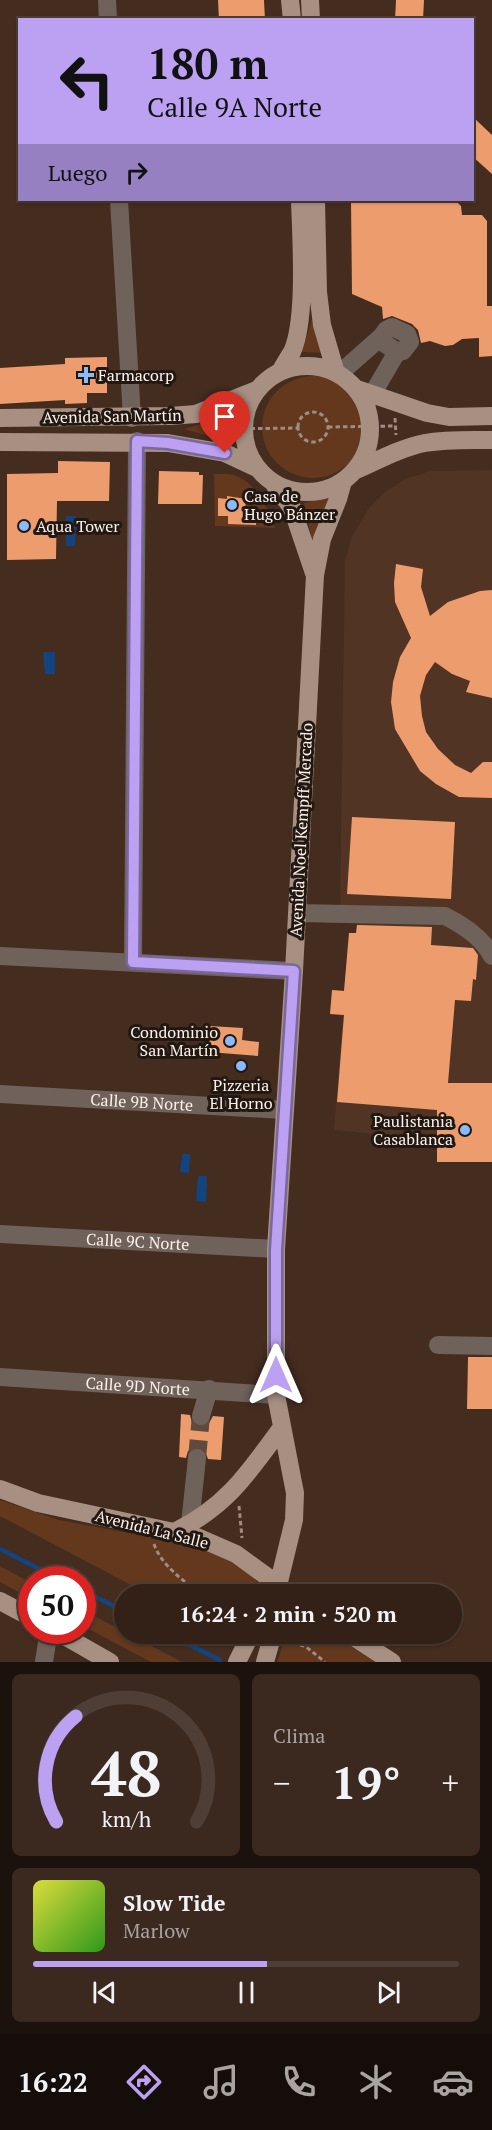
<!DOCTYPE html>
<html lang="es">
<head>
<meta charset="utf-8">
<style>
	:root { --surface:#332117; --page:#3b2920; --text:#f1f3f6; --muted:#a9a3a1; --line:#4e3e36; --accent:#bca0f2 }
	body { margin:0; font-family:"PT Serif",serif; background:var(--page); color:var(--text); height:100vh; display:flex; flex-direction:column; font-size:22px; white-space:nowrap }
	* { box-sizing:border-box; margin:0 }
	p { font-size:20px; color:var(--muted) }
	.icon { flex:none; width:33px; height:33px; fill:none; stroke:currentColor; stroke-width:2; stroke-linecap:round; stroke-linejoin:round }
	.map { position:relative; height:1662px; overflow:hidden }
	.side { display:flex; flex-direction:column; gap:12px; padding:12px; background:#1c120d; flex:1 }
	.side>* { flex:none }
	.banner { position:absolute; left:18px; top:18px; width:456px; height:183px; border-radius:0px; box-shadow:0 2px 4px #0004,0 0 0 2px var(--line); background:#bca0f2; color:#111; overflow:hidden }
	.speed { position:absolute; left:18px; top:1566px; display:flex; gap:12px; font-size:30px; font-weight:700; text-align:center }
	.speed>* { display:grid; place-content:center; width:78px; height:78px; border-radius:50%; background:var(--surface); box-shadow:0 2px 4px #0004,0 0 0 2px var(--line); line-height:1 }
	.speed .limit { border:9px solid #d22; background:#fff; color:#111 }
	.pin { position:absolute; display:grid; place-items:center; width:51px; height:51px; color:#fff; margin:-62px -26px; border-radius:50% 50% 50% 0; rotate:-45deg; box-shadow:0 0 6px #0007 }
	.pin .icon { rotate:45deg }
	.me { position:absolute; width:66px; margin:-33px; rotate:0deg; stroke-linejoin:round; filter:drop-shadow(0 0 4px #0008) }
	.turn { display:flex; align-items:center; gap:21px; height:126px; padding:0 30px; font-size:27px }
	.turn .icon { width:78px; height:78px; stroke-width:2.5 }
	.turn b { display:block; font-size:42px; line-height:51px }
	.then { display:flex; align-items:center; height:57px; padding:0 30px; background:#0003; gap:12px; font-size:22px }
	.big { font-size:45px; font-weight:700; line-height:1.1 }
	.side .widget { flex:1; display:flex; flex-direction:column; justify-content:center; gap:9px; min-width:0; padding:0 21px; border-radius:9px; background:var(--page) }
	.side .dial { align-items:center; gap:0 }
	.dial svg { height:156px; overflow:visible; fill:none; stroke:var(--line); stroke-width:7; stroke-linecap:round; text-anchor:middle }
	.dial text { fill:var(--text); stroke:none }
	.song { display:flex; align-items:center; gap:18px }
	.cover { width:72px; height:72px; border-radius:9px; background:linear-gradient(135deg,hsl(60 70% 55%),hsl(110 70% 35%)) }
	.played { height:6px; border-radius:3px; background:linear-gradient(90deg,var(--accent) 55%,var(--line) 55%) }
	.keys { display:flex; justify-content:space-around; direction:ltr }
	.heat { display:flex; justify-content:space-between; align-items:center; font-size:33px; direction:ltr }
	.side .tiles { flex:1; display:grid; gap:12px; grid-template-columns:1fr 1fr }
	.widget:last-child { grid-column:span 2 }
	.trip { position:absolute; left:114px; top:1584px; width:348px; height:60px; border-radius:30px; background:var(--surface); box-shadow:0 2px 4px #0004,0 0 0 2px var(--line); font-weight:700; line-height:60px; text-align:center }
	.dock { display:flex; height:96px; justify-content:space-around; align-items:center; background:#140d09; color:var(--muted) }
	.dock .icon { width:42px; height:42px }
	.dock .on { color:var(--accent) }
	.dock b { font-size:27px; color:var(--text) }
	.map>svg:first-child { display:block }
	.built { fill:#513423 }
	.green { fill:#63381d }
	.water { fill:#124481 }
	.lines { fill:none; stroke-linecap:round; stroke-linejoin:round }
	.stream { stroke:#124481; stroke-width:4.5 }
	.building { fill:#ed9c6d }
	.minor-tunnel { stroke:#604a3e; stroke-width:18; stroke-dasharray:18 9; stroke-linecap:butt }
	.path { stroke:#9f8c83; stroke-width:3; stroke-dasharray:4.5 3; stroke-linecap:butt }
	.minor { stroke:#6e625b; stroke-width:18 }
	.major { stroke:#a78f82; stroke-width:18 }
	.route-casing { stroke:#7a689d; stroke-width:15 }
	.route { stroke:#bca0f2; stroke-width:10 }
	.poi-dot { fill:#89bafc; stroke:#221812; stroke-width:2 }
	.labels { text-anchor:middle; dominant-baseline:central; stroke-width:6; stroke-linejoin:round; paint-order:stroke }
	.poi-label { font-size:16px; fill:#fef1eb; stroke:#221812; text-anchor:start }
	.street-label { font-size:16px; fill:#fef1eb; stroke:#221812 }
</style>
</head>
<body>
<div class="map">
<svg width="492" height="1662" viewBox="0 0 492 1662">
	<rect width="100%" height="100%" fill="#442c1f"/>
	<!-- built -->
	<path class="built" d="M492,470V1083H451L450,1120H437V1140L334,1130L343,1016L330,1014L332,990H344L349,933H356L357,923L340,907L345,561L352,536L369,508L385,492L405,479L430,471Z"/>
	<!-- green -->
	<path class="green" d="M315,309L324,353L302,352Z
		M262 427a51 51 0 1 1 102 0a51 51 0 1 1-102 0Z
		M234,414L233,443L184,429Z
		M214,474C220,474 228,473 234,475C257,483 267,507 275,528L215,526Z
		M333,496L320,517L313,546L304,503Z
		M0,1500L59,1520L198,1546L222,1554L251,1572L258,1584L257,1594H148L0,1516Z
		M0,1566L31,1583V1599L0,1582Z
		M83,1610L182,1662H151L83,1626Z
		M293,1634H331L375,1662H277L282,1647Z"/>
	<!-- water -->
	<path class="water" d="M66,516H76L75,546H66Z
		M43,652H55V674H45Z
		M182,1154H190L189,1173L180,1172Z
		M198,1176H207L206,1202L196,1201Z"/>
	<g class="lines">
		<!-- stream -->
		<path class="stream" d="M0,1549L61,1580
			M82,1590L124,1611
			M168,1634L220,1660"/>
	</g>
	<!-- building -->
	<path class="building" d="M218,0H264L265,20H219Z
		M396,0H424L423,20H395Z
		M472,116L492,135V174L472,156Z
		M351,200H455L461,206L462,215H482L487,221V306H492V356L479,357V338L462,339L453,345L445,346L430,341L421,343L418,330L412,324L392,316L383,319L382,307L352,294Z
		M107,357V393H87V403L65,404V400L0,404V368L65,364V358Z
		M58,461L110,462L109,501H57L56,559L7,560V474L58,473Z
		M159,471L199,472V475H203L202,504H158Z
		M227,496L246,499L245,510L256,511V525L228,524V516H218V498L227,499Z
		M396,564L423,569L421,587L430,616L448,602L480,591L492,590V698L466,692L470,681L452,674L435,662L426,675L420,696L422,716L426,732L438,749L455,765L471,773L483,762H492V798L459,797L436,784L420,771L395,729L391,702L393,682L400,657L411,638L395,602L394,583Z
		M352,817L455,822L451,899L347,894Z
		M357,925L432,927L431,945L473,948L478,955L476,980L473,979L471,1001L455,1000L448,1083H492V1162H437V1110L337,1102L344,1015L330,1014L332,990L344,991L349,933H356Z
		M210,1026L243,1028L242,1040L259,1042L258,1056L208,1052Z
		M468,1357H492V1409H467Z
		M181,1414L190,1415L192,1423L198,1427L208,1425L213,1416L224,1417L221,1460L208,1459L204,1449L198,1447L188,1451L186,1458L179,1457Z"/>
	<g class="lines">
		<!-- minor-tunnel -->
		<path class="minor-tunnel" d="M197,1458L201,1416"/>
		<!-- path -->
		<path class="path" d="M298 427a15 15 0 1 1 30 0a15 15 0 1 1-30 0Z
			M395,418L396,435
			M328,427L395,426
			M228,429L298,428
			M227,437L229,417
			M239,1506L242,1538
			M154,1544C161,1565 183,1580 200,1594
			M285,1643L305,1646L325,1662"/>
		<!-- minor -->
		<g class="minor">
			<path d="M107,0L108,20"/>
			<path d="M119,200L132,418"/>
			<path d="M392,327L407,334L410,342L403,351L397,352L384,343L382,336L386,330Z"/>
			<path d="M339,374L382,336"/>
			<path d="M366,405L397,352"/>
			<path d="M297,913L445,916C463,925 482,937 492,956"/>
			<path d="M0,956L294,971"/>
			<path d="M133,962L137,441"/>
			<path id="s1" d="M0,1094L284,1110"/>
			<path id="s2" d="M0,1234L276,1249"/>
			<path d="M438,1345L492,1346"/>
			<path id="s3" d="M0,1377L276,1395"/>
			<path d="M201,1416L209,1389"/>
			<path d="M190,1524L197,1458"/>
			<path d="M44,1662L49,1630"/>
		</g>
		<!-- major -->
		<path class="major" d="M290,0L292,20
			M310,0L311,20
			M316,200L318,292L322,325L336,373
			M244 429a63 63 0 1 1 126 0a63 63 0 1 1-126 0Z
			M280,372C284,365 288,358 292,352C307,320 301,236 300,200
			M357,389L427,413L449,417L492,416
			M0,418L170,416L196,414L257,390
			M0,442L168,443L225,453L257,468
			M354,471C377,461 400,448 425,443C447,439 470,440 492,440
			M274,484L292,508L314,573
			M0,1489L38,1503L197,1537L236,1554L291,1594
			M176,1531C227,1506 249,1472 282,1427
			M278,1594V1586L294,1520L295,1493L276,1395V1249L294,971L315,575L322,539L338,499L343,481
			M0,1601L32,1618
			M54,1630L110,1662
			M349,1634L392,1662
			M237,1662L251,1634
			M265,1662L273,1634"/>
	</g>
	<g class="lines">
		<!-- route casing -->
		<g class="route-casing">
			<path id="route" d="M225,453L168,443L137,441L133,962L294,971L276,1250V1375"/>
		</g>
		<!-- route -->
		<use href="#route" class="route"/>
	</g>
	<!-- markers -->
	<g class="poi-dot">
		<path d="M83 366h6v6h6v6h-6v6h-6v-6h-6v-6h6z"/>
		<circle cx="232" cy="505" r="6"/>
		<circle cx="24" cy="526" r="6"/>
		<circle cx="230" cy="1041" r="6"/>
		<circle cx="241" cy="1066" r="6"/>
		<circle cx="465" cy="1130" r="6"/>
	</g>
	<g class="labels">
		<!-- poi labels -->
		<g class="poi-label">
			<text x="98" y="375">Farmacorp</text>
			<text x="244" y="496">Casa de<tspan x="244" dy="18">Hugo Bánzer</tspan></text>
			<text x="36" y="526">Aqua Tower</text>
			<text x="218" y="1032" text-anchor="end">Condominio<tspan x="218" dy="18">San Martín</tspan></text>
			<text x="241" y="1085" text-anchor="middle">Pizzeria<tspan x="241" dy="18">El Horno</tspan></text>
			<text x="453" y="1121" text-anchor="end">Paulistania<tspan x="453" dy="18">Casablanca</tspan></text>
		</g>
		<!-- street labels -->
		<g class="street-label">
			<text transform="translate(112 416) rotate(-1)">Avenida San Martín</text>
			<text transform="translate(301 830) rotate(-87)">Avenida Noel Kempff Mercado</text>
			<text stroke="none"><textPath href="#s1" startOffset="142">Calle 9B Norte</textPath></text>
			<text stroke="none"><textPath href="#s2" startOffset="138">Calle 9C Norte</textPath></text>
			<text stroke="none"><textPath href="#s3" startOffset="138">Calle 9D Norte</textPath></text>
			<text transform="translate(152 1529) rotate(14)">Avenida La Salle</text>
		</g>
	</g>
</svg>
<div class="speed"><div class="limit">50</div></div>
<div class="pin" style="left:225px;top:453px;background:#d93025"><svg class="icon" aria-label="arrive" viewBox="0 0 24 24"><path d="M6 21V4h12l-3 4 3 4H6"/></svg></div>
<svg class="me" style="left:276px;top:1375px" viewBox="-20 -20 40 40"><path d="M0-17L14 15 0 8-14 15z" fill="#bca0f2" stroke="#fff" stroke-width="4"/></svg>
<div class="trip">16:24 · 2 min · 520 m</div>
<div class="banner">
<div class="turn"><svg class="icon" aria-label="left" viewBox="0 0 24 24"><path d="M17 20v-9H6M10 6l-5 5 5 5"/></svg><div><b>180 m</b>Calle 9A Norte</div></div>
<div class="then">Luego<svg class="icon" aria-label="right" viewBox="0 0 24 24"><path d="M7 20v-9h11M14 6l5 5-5 5"/></svg></div>
</div>
</div>
<section class="side">
<div class="tiles">
<div class="widget dial"><svg viewBox="0 0 100 80">
<path d="M14 69A42 42 0 1 1 86 69"/>
<path d="M14 69A42 42 0 0 1 24 15" stroke="#bca0f2"/>
<text x="50" y="56" font-size="32" font-weight="700">48</text>
<text x="50" y="72" font-size="11">km/h</text>
</svg></div>
<div class="widget"><p>Clima</p>
<div class="heat"><a>−</a><b class="big">19°</b><a>+</a></div>
</div>
<div class="widget">
<div class="song"><i class="cover"></i><div><b>Slow Tide</b><p>Marlow</p></div></div>
<div class="played"></div>
<div class="keys"><svg class="icon" aria-label="previous" viewBox="0 0 24 24"><path d="M18 5L8 12l10 7zM5 5v14"/></svg><svg class="icon" aria-label="pause" viewBox="0 0 24 24"><path d="M8 5v14M16 5v14"/></svg><svg class="icon" aria-label="next" viewBox="0 0 24 24"><path d="M6 5l10 7-10 7zM19 5v14"/></svg></div>
</div>
</div>
</section>
<nav class="dock">
<b>16:22</b>
<svg class="icon on" aria-label="directions" viewBox="0 0 24 24"><path d="M12 3l9 9-9 9-9-9zM9 14v-3h6M13 9l2 2-2 2"/></svg>
<svg class="icon" aria-label="music" viewBox="0 0 24 24"><path d="M9 18V5l10-2v13"/><circle cx="6" cy="18" r="3"/><circle cx="16" cy="16" r="3"/></svg>
<svg class="icon" aria-label="phone" viewBox="0 0 24 24"><path d="M5 4h4l2 5-3 2q2 4 5 5l2-3 5 2v4C11 20 4 13 5 4z"/></svg>
<svg class="icon" aria-label="climate" viewBox="0 0 24 24"><path d="M12 3v18M4 7l16 10M4 17L20 7"/></svg>
<svg class="icon" aria-label="car" viewBox="0 0 24 24"><path d="M5 17H2v-5l4-1 3-4h7l3 4 3 1v5h-3M9 17h6M6 11h13"/><circle cx="7" cy="17" r="2"/><circle cx="17" cy="17" r="2"/></svg>
</nav>
</body>
</html>
